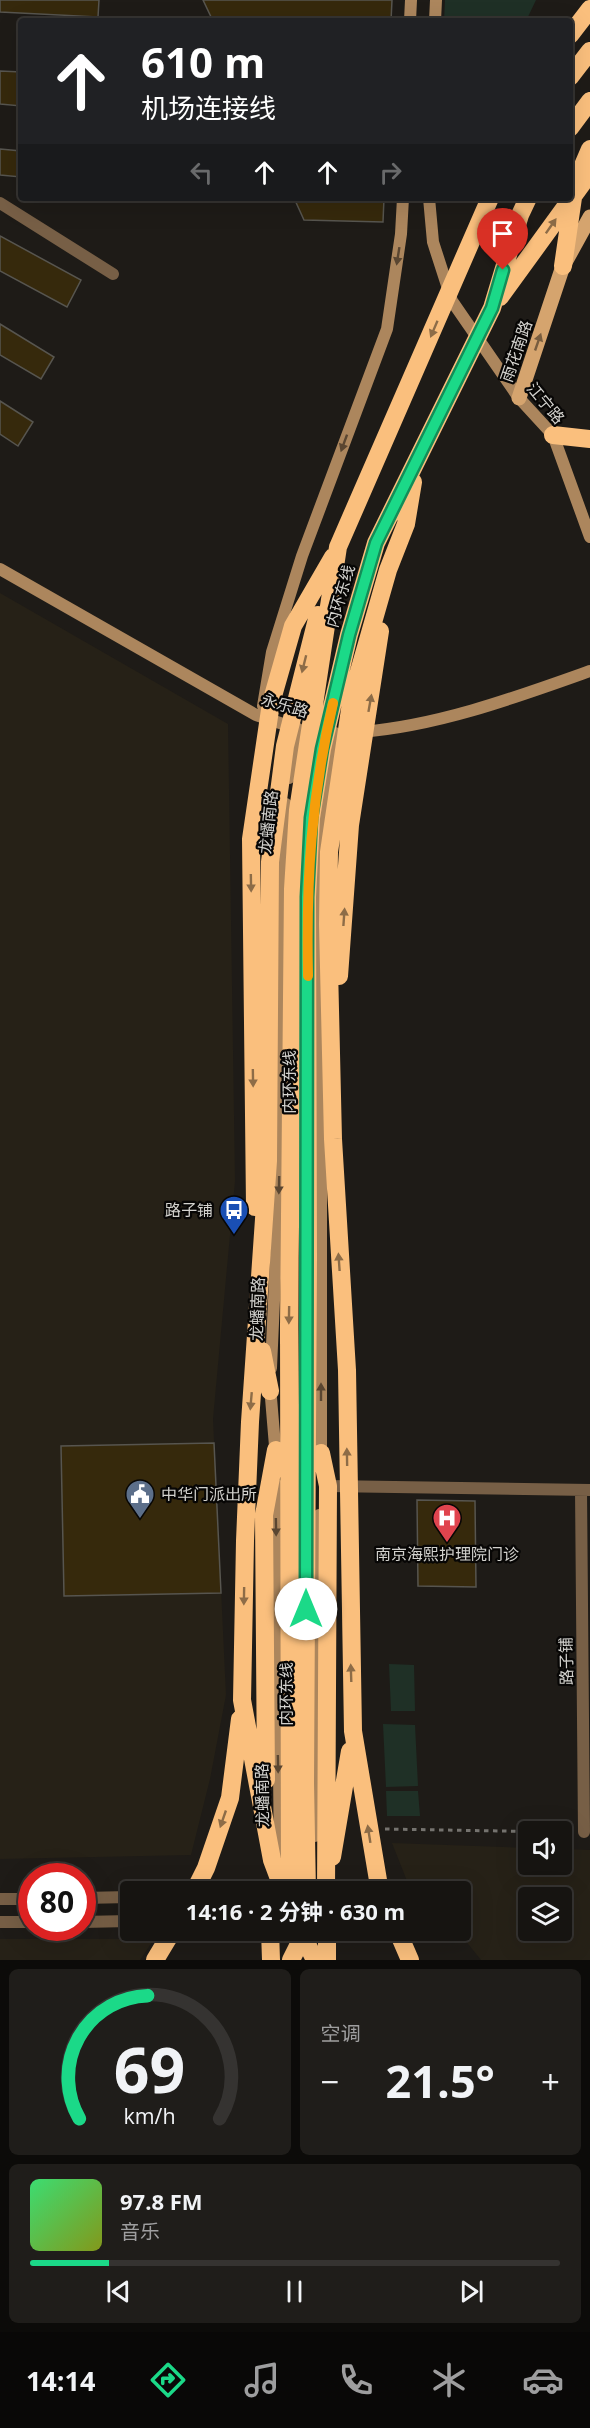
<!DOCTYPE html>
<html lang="zh">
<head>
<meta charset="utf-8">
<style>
	:root { --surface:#161411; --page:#1f1d1a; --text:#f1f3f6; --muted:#9e9e9f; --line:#353331; --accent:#1bd988 }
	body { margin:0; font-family:"Open Sans","Noto Sans SC",sans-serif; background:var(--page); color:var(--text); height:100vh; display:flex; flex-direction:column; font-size:22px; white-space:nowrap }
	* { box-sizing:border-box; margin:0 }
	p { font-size:20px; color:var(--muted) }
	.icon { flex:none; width:33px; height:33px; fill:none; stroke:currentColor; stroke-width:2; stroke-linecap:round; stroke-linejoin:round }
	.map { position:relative; height:1960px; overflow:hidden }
	.sheet { display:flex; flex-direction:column; gap:9px; padding:9px; background:#0c0b09; flex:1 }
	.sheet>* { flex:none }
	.guide { position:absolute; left:18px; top:18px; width:555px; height:183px; border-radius:6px; box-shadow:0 6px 24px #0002,0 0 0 2px var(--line); background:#202124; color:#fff; overflow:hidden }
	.buttons { position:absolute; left:518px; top:1821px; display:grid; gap:12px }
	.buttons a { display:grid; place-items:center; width:54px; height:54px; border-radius:6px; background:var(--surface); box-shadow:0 6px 24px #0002,0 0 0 2px var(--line); font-size:30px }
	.speed { position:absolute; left:18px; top:1863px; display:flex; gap:12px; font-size:30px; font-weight:700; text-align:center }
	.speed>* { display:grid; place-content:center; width:78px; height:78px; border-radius:50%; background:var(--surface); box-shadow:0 6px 24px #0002,0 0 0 2px var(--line); line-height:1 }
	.speed .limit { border:9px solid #d22; background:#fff; color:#111 }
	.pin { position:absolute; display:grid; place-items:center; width:51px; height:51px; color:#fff; margin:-62px -26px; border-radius:50% 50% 50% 0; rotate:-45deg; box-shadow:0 0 6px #0007 }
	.pin .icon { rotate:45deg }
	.me { position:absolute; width:66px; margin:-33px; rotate:0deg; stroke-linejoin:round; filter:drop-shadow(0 0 4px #0008) }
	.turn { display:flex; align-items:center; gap:21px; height:126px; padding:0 24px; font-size:27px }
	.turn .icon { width:78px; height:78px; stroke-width:2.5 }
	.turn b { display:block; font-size:42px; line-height:51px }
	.lanes { display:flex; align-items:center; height:57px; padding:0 24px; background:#0003; justify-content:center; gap:30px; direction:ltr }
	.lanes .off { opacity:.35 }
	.big { font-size:45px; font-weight:700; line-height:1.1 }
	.sheet .tile { flex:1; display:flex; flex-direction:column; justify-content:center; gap:9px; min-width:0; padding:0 21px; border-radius:9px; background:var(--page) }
	.sheet .dial { align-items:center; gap:0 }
	.dial svg { height:156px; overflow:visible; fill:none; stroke:var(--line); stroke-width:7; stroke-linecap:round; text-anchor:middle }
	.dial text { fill:var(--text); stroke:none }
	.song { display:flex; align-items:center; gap:18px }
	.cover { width:72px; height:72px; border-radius:9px; background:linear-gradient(135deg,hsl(140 70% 55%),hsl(70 70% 35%)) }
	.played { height:6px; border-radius:3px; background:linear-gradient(90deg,var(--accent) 15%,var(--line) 15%) }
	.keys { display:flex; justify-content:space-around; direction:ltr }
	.heat { display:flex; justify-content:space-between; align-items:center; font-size:33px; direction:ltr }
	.sheet .tiles { flex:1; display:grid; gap:9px; grid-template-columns:1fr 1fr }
	.tile:last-child { grid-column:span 2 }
	.trip { position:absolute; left:120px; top:1881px; width:351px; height:60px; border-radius:6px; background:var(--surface); box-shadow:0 6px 24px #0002,0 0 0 2px var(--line); font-weight:700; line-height:60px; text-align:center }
	.tab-bar { display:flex; height:96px; justify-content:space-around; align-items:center; background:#090807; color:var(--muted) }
	.tab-bar .icon { width:42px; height:42px }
	.tab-bar .on { color:var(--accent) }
	.tab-bar b { font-size:27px; color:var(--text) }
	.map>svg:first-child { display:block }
	.built { fill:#262117; fill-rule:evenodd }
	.green { fill:#1f3026 }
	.building { fill:#36290c; stroke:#57554f; stroke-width:1.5 }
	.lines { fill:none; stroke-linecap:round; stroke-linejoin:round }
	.path { stroke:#75736f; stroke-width:3; stroke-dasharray:4.5 4.5; stroke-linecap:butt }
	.street { stroke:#775f46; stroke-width:12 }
	.secondary { stroke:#ac865d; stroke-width:12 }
	.primary { stroke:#d5a46e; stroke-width:15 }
	.highway { stroke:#fabf7d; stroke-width:18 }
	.oneway { fill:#8d6c47 }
	.oneway2 { fill:#5a4631 }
	.oneway3 { fill:#785d3f }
	.route-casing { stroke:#128d58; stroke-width:15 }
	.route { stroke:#1bd988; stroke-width:10 }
	.slow { stroke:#f59e0b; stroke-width:10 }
	.labels { text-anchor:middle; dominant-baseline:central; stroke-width:4.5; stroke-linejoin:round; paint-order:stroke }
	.street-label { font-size:16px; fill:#d3d2ce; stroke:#070605 }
	.poi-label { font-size:16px; fill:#d3d2ce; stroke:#070605; text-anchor:end }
</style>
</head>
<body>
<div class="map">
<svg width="590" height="1960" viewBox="0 0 590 1960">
	<rect width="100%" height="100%" fill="#1e1b17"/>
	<!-- built -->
	<path class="built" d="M0,593L228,724L235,1181L213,1419L226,1695L210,1779L191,1855L0,1859Z
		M392,1843L528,1848V1864H561V1849L590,1850V1960H481L461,1935L427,1932L460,1930V1892L411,1891ZM528,1898H561V1930H528Z
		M0,1939H154L140,1960H0Z"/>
	<!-- green -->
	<path class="green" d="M445,0H536L526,21H444Z
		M389,1664L414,1665L415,1711H391Z
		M383,1724L415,1725L418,1786L386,1787Z
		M386,1791H418L420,1816H387Z"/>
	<!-- building -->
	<path class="building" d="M0,0H99L98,17L0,12Z
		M203,0H392L391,21H213Z
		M0,71L21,72V106L0,104Z
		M0,149L21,151V177L0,175Z
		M294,198H384L383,222L304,220Z
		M0,236L81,280L67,307L0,271Z
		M0,324L54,357L41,379L0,355Z
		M0,401L33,422L18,446L0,434Z
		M214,1443L221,1593L64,1596L61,1446Z
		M417,1500L475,1501L476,1587L418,1586Z"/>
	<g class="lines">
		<!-- path -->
		<path class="path" d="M385,1829L558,1832
			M561,1832H571"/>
		<!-- street -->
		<path class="street" d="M0,203L113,274
			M328,1486L590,1490
			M581,1490L584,1832
			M82,1898L130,1897
			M0,1899H32
			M0,1922H32
			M82,1922L130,1921"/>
		<!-- secondary -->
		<path class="secondary" d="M410,21L411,0
			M435,21L436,0
			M429,198L433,242L452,301L519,398L553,435L590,537
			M0,569L256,715L295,728
			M263,706L272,652L302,556L387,329L401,234L403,198
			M360,732C438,726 517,697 590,671
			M289,778L298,729
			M271,1368L279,1188L281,850L286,804
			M270,1386L276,1458
			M321,1458V1064L316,926L320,850L335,733
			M276,1484L280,1866
			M315,1836L319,1515"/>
		<!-- primary -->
		<path class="primary" d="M519,398L563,266L590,217"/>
		<!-- highway -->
		<path class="highway" d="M570,35L590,9
			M570,77L590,51
			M570,128L590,101
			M563,266L575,184L590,149
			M500,297L590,173
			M553,435L590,439
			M339,976L350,825L380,631
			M255,1207L251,839L271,703L293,626L333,557
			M262,1351L270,1391
			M321,1453L328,1486L326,1892
			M266,1780L264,1515L276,1450
			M332,1857L350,1751
			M194,1892L206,1868L230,1798L240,1719
			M284,1892L272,1860L242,1700L245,1541L250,1422L268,1161L270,862L285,746L318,615
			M290,1892L289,1326L293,889L298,810L338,547L490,198
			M307,1892L305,1783L308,1257L307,897L311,818L322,749L349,635L376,543L492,308L520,215L528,198
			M380,1892L353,1731L347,1370L333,1139L328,924L329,852L352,696L388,570L406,524L413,482
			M270,1930L271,1960
			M300,1930L315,1960
			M327,1930V1960
			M397,1930L410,1960
			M155,1960L173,1930
			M291,1960L306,1930"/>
	</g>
	<!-- one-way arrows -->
	<defs><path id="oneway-solid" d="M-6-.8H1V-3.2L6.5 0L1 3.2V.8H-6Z" transform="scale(1.5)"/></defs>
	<g class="oneway">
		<use href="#oneway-solid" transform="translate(551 226) rotate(-55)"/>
		<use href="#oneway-solid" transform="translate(434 329) rotate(113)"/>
		<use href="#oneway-solid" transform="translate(304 664) rotate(104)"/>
		<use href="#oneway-solid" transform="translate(370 703) rotate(-80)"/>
		<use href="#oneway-solid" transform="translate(251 883) rotate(89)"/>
		<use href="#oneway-solid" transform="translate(344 917) rotate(-86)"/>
		<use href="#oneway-solid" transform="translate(253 1078) rotate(89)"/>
		<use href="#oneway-solid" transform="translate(339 1262) rotate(-94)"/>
		<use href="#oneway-solid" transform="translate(289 1315) rotate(91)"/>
		<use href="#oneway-solid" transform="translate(251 1401) rotate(95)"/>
		<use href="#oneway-solid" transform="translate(347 1457) rotate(-91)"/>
		<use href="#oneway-solid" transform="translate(244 1596) rotate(91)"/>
		<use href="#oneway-solid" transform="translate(351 1673) rotate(-92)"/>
		<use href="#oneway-solid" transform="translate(223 1819) rotate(109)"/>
		<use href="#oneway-solid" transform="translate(369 1834) rotate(-99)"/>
	</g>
	<g class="oneway2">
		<use href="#oneway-solid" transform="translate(398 256) rotate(99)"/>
		<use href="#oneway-solid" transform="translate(344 443) rotate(110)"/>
		<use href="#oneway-solid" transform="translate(279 1185) rotate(91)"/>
		<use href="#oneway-solid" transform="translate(321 1392) rotate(-90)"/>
		<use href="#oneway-solid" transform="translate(276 1527) rotate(89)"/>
		<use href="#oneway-solid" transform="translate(278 1764) rotate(89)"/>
	</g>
	<use class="oneway3" href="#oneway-solid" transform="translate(538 342) rotate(-71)"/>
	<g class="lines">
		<!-- route casing -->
		<g class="route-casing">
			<path id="route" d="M306,1609L307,897L311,818L322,749L349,635L376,543L492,308L503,270"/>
		</g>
		<!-- route -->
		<use href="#route" class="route"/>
		<!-- slow -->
		<path class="slow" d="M308,976C306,880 311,797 333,703"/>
	</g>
	<!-- icons -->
	<defs>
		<g id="bus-pin" transform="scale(1.5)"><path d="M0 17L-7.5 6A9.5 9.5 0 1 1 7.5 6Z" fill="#1a4fb4" stroke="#070605"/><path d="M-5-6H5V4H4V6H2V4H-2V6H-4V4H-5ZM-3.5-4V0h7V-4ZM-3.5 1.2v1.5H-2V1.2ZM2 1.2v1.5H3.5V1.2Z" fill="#fff"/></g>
		<g id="civic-pin" transform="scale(1.5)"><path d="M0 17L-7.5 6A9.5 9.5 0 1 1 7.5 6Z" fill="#5c6f8a" stroke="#070605"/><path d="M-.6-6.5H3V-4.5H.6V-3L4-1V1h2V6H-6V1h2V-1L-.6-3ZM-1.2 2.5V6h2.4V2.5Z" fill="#fff"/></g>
		<g id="hospital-pin" transform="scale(1.5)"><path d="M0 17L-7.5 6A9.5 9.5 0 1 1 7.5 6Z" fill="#e0444e" stroke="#070605"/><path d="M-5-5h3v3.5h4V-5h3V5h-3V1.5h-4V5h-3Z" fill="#fff"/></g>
	</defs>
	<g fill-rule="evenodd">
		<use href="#bus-pin" x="234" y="1210"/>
		<use href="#civic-pin" x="140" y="1494"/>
		<use href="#hospital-pin" x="447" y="1518"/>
	</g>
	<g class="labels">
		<!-- street labels -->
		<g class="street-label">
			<text transform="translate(516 351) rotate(-71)">雨花南路</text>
			<text transform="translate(546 403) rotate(50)">江宁路</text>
			<text transform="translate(340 596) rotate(-74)">内环东线</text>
			<text transform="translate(285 705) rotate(17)">永乐路</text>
			<text transform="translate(268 822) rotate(-84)">龙蟠南路</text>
			<text transform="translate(289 1082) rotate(-90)">内环东线</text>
			<text transform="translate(257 1309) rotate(-88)">龙蟠南路</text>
			<text transform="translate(566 1661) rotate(-91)">路子铺</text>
			<text transform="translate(286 1694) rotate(-90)">内环东线</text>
			<text transform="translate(262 1795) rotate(-91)">龙蟠南路</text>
		</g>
		<!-- poi labels -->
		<g class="poi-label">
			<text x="213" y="1210">路子铺</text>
			<text x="161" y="1494" text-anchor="start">中华门派出所</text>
			<text x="447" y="1554" text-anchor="middle">南京海熙护理院门诊</text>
		</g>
	</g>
</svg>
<div class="buttons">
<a><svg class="icon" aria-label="sound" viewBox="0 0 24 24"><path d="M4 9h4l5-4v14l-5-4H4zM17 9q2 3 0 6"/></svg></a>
<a><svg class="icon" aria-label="layers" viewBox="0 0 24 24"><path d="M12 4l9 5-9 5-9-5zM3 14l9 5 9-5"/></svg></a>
</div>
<div class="speed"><div class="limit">80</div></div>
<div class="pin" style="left:503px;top:270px;background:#d93025"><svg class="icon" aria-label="arrive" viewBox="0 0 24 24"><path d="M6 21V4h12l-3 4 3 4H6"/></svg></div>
<svg class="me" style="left:306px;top:1609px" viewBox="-20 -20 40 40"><circle r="19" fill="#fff"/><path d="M0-13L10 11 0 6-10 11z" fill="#1bd988"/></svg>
<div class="trip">14:16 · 2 分钟 · 630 m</div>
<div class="guide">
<div class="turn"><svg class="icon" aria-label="ahead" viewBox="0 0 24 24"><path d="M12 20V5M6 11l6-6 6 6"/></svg><div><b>610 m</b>机场连接线</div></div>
<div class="lanes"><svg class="icon off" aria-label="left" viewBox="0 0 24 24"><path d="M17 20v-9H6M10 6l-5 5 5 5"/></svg><svg class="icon" aria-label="ahead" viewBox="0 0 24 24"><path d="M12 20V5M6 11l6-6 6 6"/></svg><svg class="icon" aria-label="ahead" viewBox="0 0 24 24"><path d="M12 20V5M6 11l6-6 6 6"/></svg><svg class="icon off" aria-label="right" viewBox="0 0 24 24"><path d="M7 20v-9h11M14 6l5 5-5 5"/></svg></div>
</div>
</div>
<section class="sheet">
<div class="tiles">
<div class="tile dial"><svg viewBox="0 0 100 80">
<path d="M14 69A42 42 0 1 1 86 69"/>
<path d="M14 69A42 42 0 0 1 49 6" stroke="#1bd988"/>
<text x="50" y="56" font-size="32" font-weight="700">69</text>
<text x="50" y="72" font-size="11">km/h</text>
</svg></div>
<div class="tile"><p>空调</p>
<div class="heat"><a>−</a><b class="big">21.5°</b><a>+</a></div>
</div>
<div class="tile">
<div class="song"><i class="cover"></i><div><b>97.8 FM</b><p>音乐</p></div></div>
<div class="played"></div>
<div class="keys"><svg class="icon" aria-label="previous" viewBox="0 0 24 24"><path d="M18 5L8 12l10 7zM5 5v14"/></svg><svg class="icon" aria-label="pause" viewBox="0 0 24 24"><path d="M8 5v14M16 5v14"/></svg><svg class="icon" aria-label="next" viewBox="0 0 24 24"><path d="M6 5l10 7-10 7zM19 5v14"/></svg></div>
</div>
</div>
</section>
<nav class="tab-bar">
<b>14:14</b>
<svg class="icon on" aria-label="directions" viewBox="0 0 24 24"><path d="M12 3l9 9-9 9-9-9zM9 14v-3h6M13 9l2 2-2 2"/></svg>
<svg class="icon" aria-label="music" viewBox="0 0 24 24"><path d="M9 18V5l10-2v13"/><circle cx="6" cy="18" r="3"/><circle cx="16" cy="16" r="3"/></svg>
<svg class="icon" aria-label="phone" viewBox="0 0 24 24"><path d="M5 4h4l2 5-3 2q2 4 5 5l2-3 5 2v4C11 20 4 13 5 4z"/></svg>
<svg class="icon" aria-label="climate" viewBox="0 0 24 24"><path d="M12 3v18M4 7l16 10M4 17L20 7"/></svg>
<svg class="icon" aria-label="car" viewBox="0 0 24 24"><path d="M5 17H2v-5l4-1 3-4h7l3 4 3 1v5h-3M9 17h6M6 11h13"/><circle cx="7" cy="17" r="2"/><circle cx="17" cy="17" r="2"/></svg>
</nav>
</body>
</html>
